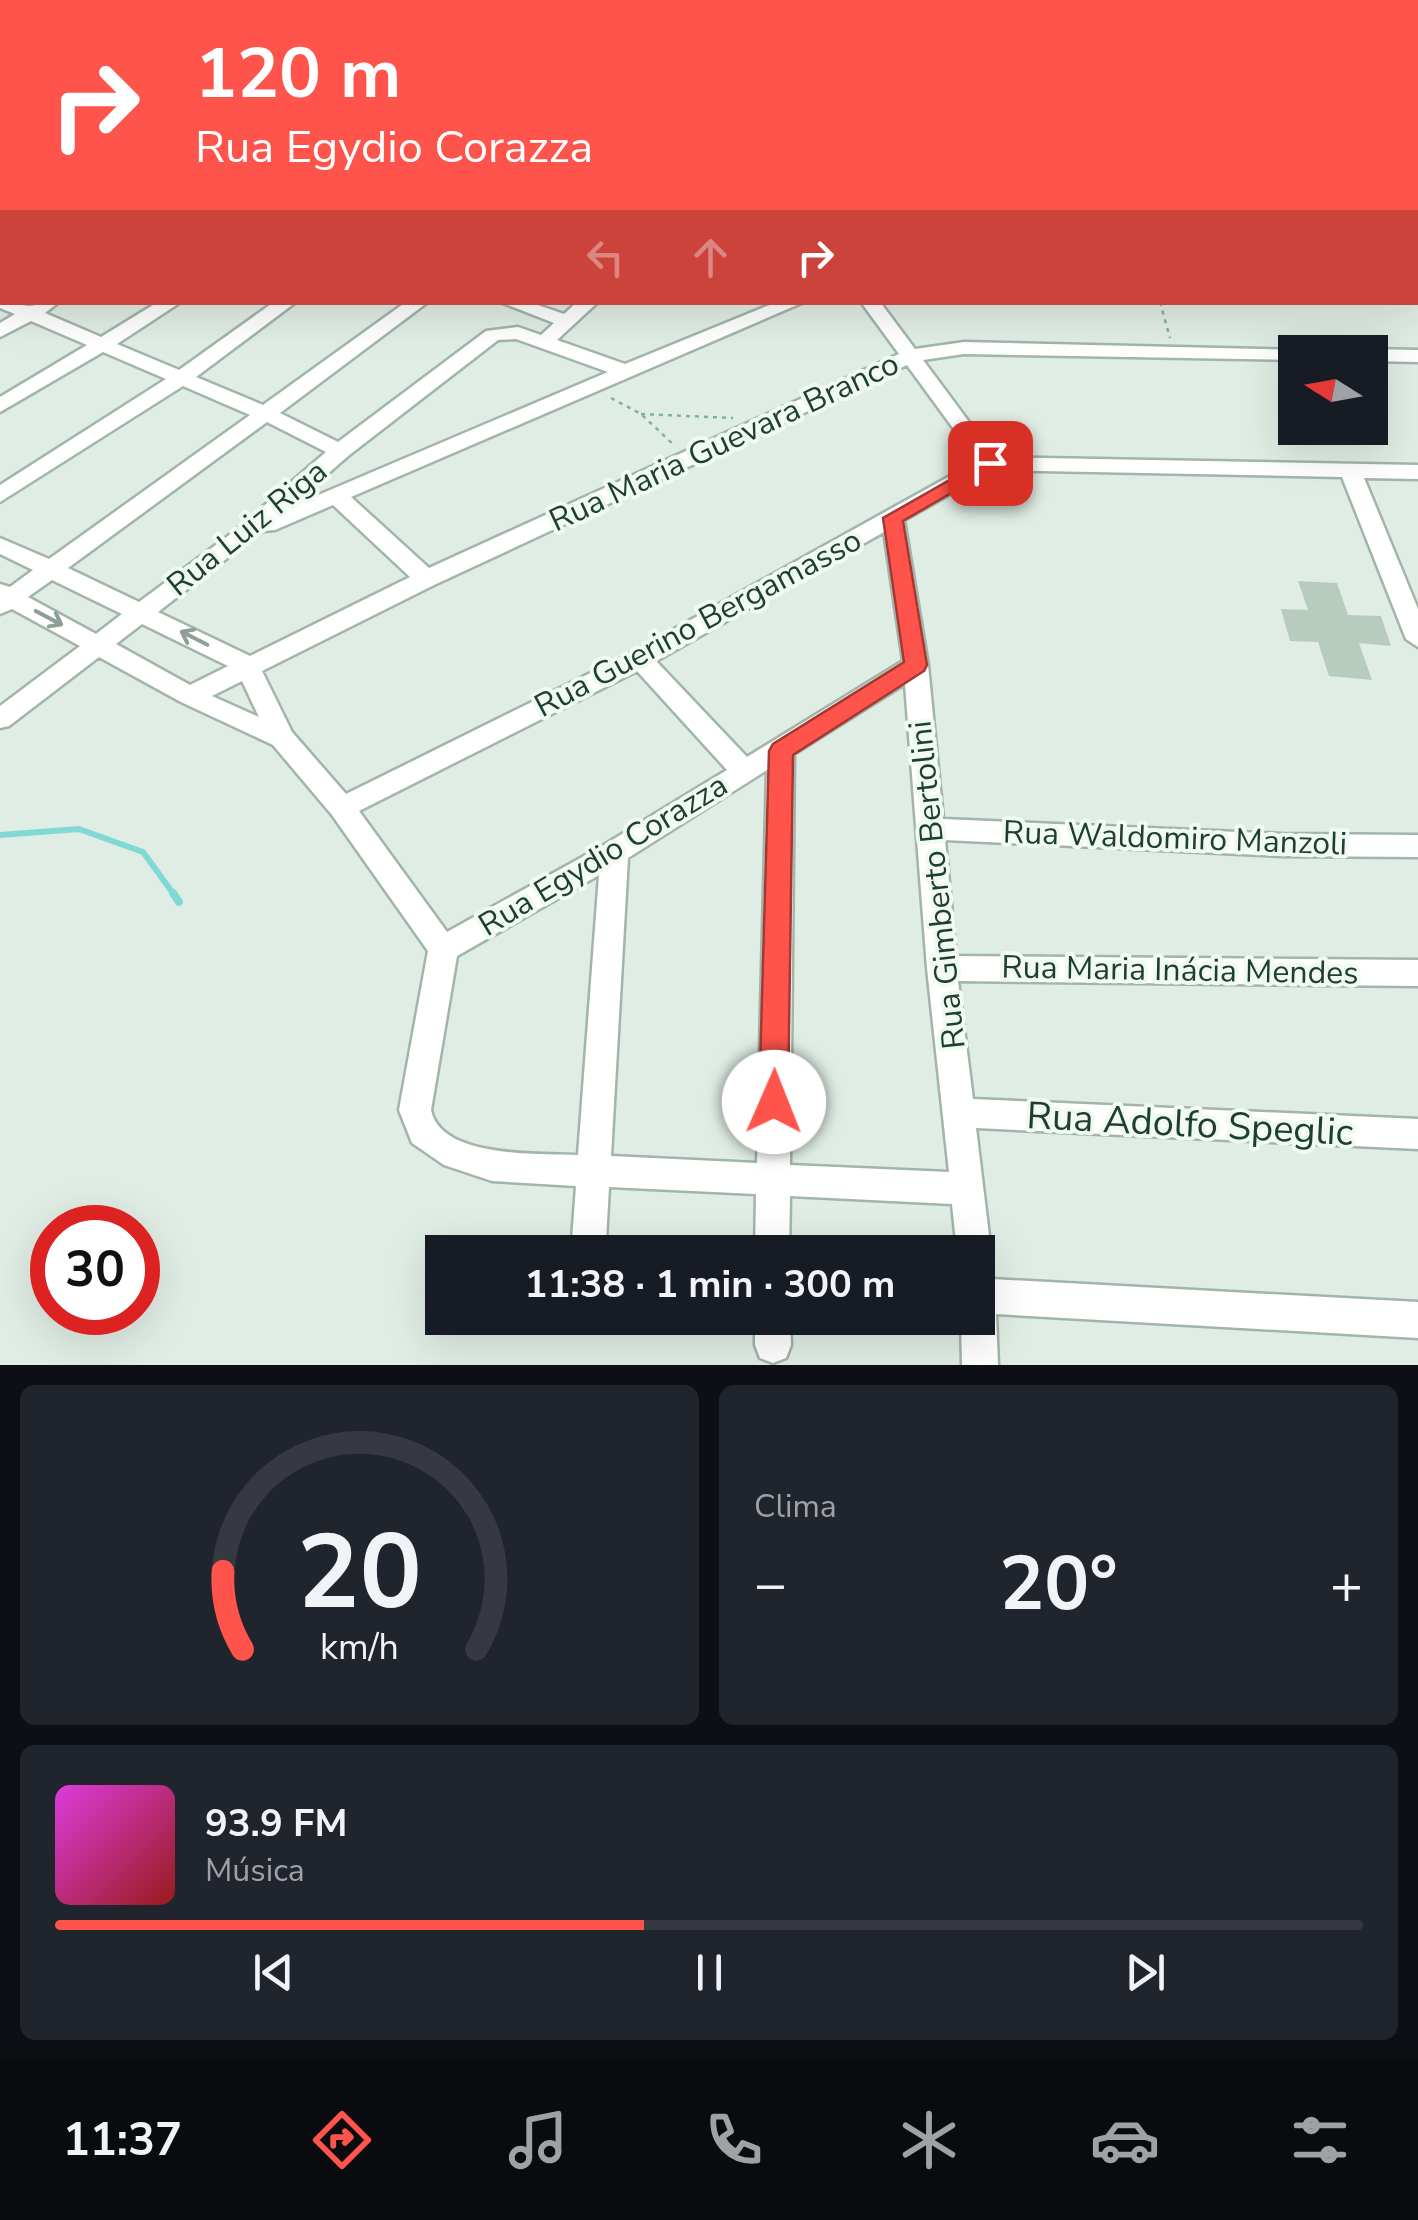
<!DOCTYPE html>
<html lang="pt">
<head>
<meta charset="utf-8">
<style>
	:root { --surface:#171b24; --page:#20242c; --text:#f1f3f6; --muted:#9ea1a6; --line:#363941; --accent:#ff544b }
	body { margin:0; font-family:"Nunito Sans",sans-serif; background:var(--page); color:var(--text); height:100vh; display:flex; flex-direction:column; font-size:38px; white-space:nowrap }
	* { box-sizing:border-box; margin:0 }
	p { font-size:32px; color:var(--muted) }
	.icon { flex:none; width:55px; height:55px; fill:none; stroke:currentColor; stroke-width:2; stroke-linecap:round; stroke-linejoin:round }
	.map { position:relative; height:1365px; overflow:hidden }
	.details { display:flex; flex-direction:column; gap:20px; padding:20px; background:#0d0f14; flex:1 }
	.details>* { flex:none }
	.guide { position:absolute; left:0px; top:0px; width:1420px; height:305px; box-shadow:0 10px 40px #0002; background:#ff544b; color:#fff; overflow:hidden }
	.needle { width:65px; rotate:281deg }
	.buttons { position:absolute; left:1278px; top:335px; display:grid; gap:20px }
	.buttons a { display:grid; place-items:center; width:110px; height:110px; border-radius:0px; background:var(--surface); box-shadow:0 10px 40px #0002; font-size:50px }
	.speed { position:absolute; left:30px; top:1205px; display:flex; gap:20px; font-size:50px; font-weight:700; text-align:center }
	.speed>* { display:grid; place-content:center; width:130px; height:130px; border-radius:50%; background:var(--surface); box-shadow:0 10px 40px #0002; line-height:1 }
	.speed .limit { border:15px solid #d22; background:#fff; color:#111 }
	.pin { position:absolute; display:grid; place-items:center; width:85px; height:85px; color:#fff; margin:-42px; border-radius:20px; box-shadow:0 5px 15px #0006 }
	.me { position:absolute; width:110px; margin:-55px; rotate:1deg; stroke-linejoin:round; filter:drop-shadow(0 0 8px #0008) }
	.turn { display:flex; align-items:center; gap:35px; height:210px; padding:0 30px; font-size:45px }
	.turn .icon { width:130px; height:130px; stroke-width:2.5 }
	.turn b { display:block; font-size:70px; line-height:85px }
	.lanes { display:flex; align-items:center; height:95px; padding:0 30px; background:#0003; justify-content:center; gap:50px; direction:ltr }
	.lanes .off { opacity:.35 }
	.big { font-size:75px; font-weight:700; line-height:1.1 }
	.details .tile { flex:1; display:flex; flex-direction:column; justify-content:center; gap:15px; min-width:0; padding:0 35px; border-radius:15px; background:var(--page) }
	.details .dial { align-items:center; gap:0 }
	.dial svg { height:260px; overflow:visible; fill:none; stroke:var(--line); stroke-width:7; stroke-linecap:round; text-anchor:middle }
	.dial text { fill:var(--text); stroke:none }
	.song { display:flex; align-items:center; gap:30px }
	.cover { width:120px; height:120px; border-radius:15px; background:linear-gradient(135deg,hsl(300 70% 55%),hsl(0 70% 35%)) }
	.played { height:10px; border-radius:5px; background:linear-gradient(90deg,var(--accent) 45%,var(--line) 45%) }
	.keys { display:flex; justify-content:space-around; direction:ltr }
	.heat { display:flex; justify-content:space-between; align-items:center; font-size:55px; direction:ltr }
	.details .tiles { flex:1; display:grid; gap:20px; grid-template-columns:1fr 1fr }
	.tile:last-child { grid-column:span 2 }
	.trip { position:absolute; left:425px; top:1235px; width:570px; height:100px; border-radius:0px; background:var(--surface); box-shadow:0 10px 40px #0002; font-weight:700; line-height:100px; text-align:center }
	.tab-bar { display:flex; height:160px; justify-content:space-around; align-items:center; background:#090b0e; color:var(--muted) }
	.tab-bar .icon { width:70px; height:70px }
	.tab-bar .current { color:var(--accent) }
	.tab-bar b { font-size:45px; color:var(--text) }
	.map>svg:first-child { display:block }
	.lines { fill:none; stroke-linecap:round; stroke-linejoin:round }
	.stream-far1 { stroke:#81d9d5; stroke-width:6 }
	.stream { stroke:#81d9d5; stroke-width:8 }
	.building { fill:#b8cbbf }
	.minor-casing { stroke:#a2b5aa; stroke-width:5 }
	.major-casing { stroke:#c0c9c5; stroke-width:5 }
	.path { stroke:#7cb498; stroke-width:2.5; stroke-dasharray:4 5; stroke-linecap:butt }
	.minor { fill:#fff; fill-rule:evenodd }
	.major { fill:#5fa886; fill-rule:evenodd }
	.oneway { stroke:#8e9f98 }
	.route { fill:#ff544b; stroke:#a63731; stroke-width:2.5 }
	.labels { text-anchor:middle; dominant-baseline:central; stroke-width:8; stroke-linejoin:round; paint-order:stroke }
	.street-label { font-size:32px; fill:#1e3f30; stroke:#f1f9f3 }
	.near-street-label { font-size:38px; fill:#1e3f30; stroke:#f1f9f3 }
</style>
</head>
<body>
<div class="map">
<svg width="1418" height="1365" viewBox="0 0 1418 1365">
	<rect width="100%" height="100%" fill="#e0ede4"/>
	<g class="lines">
		<!-- stream-far1 -->
		<path class="stream-far1" d="M0,835L79,829L143,852L175,896"/>
		<!-- stream -->
		<path class="stream" d="M173,893L179,902"/>
	</g>
	<!-- building -->
	<path class="building" d="M1298,581L1337,583L1348,615L1381,616L1391,646L1359,643L1372,680L1329,676L1318,642L1290,641L1281,609L1308,610Z"/>
	<g class="lines">
		<!-- minor casing -->
		<g class="minor-casing">
			<path id="minor" d="M0,0H20L2,6Z
				M42,0H58L59,2H44Z
				M160,0H176L177,2H162Z
				M276,0H292L293,2H278Z
				M390,0H407L408,2H392Z
				M1155,0H1177L1178,2H1157Z
				M1305,0H1327L1328,2H1307Z
				M2,106V117L0,118V107Z
				M2,149V159L0,160V150Z
				M0,295L2,302L29,306L59,302L45,313L101,337L158,302H181L117,344L179,370L274,302H296L196,377L263,405L406,302H428L280,413L338,442L486,331L518,327L541,335L554,323L500,302H529L564,314L577,302H598L557,340L625,364L777,302H804L351,497L429,568L899,354L861,302H880L915,349L964,342L1302,350L1304,352H1295V360L964,354L923,360L995,457L1418,465V479L1364,478L1418,609V647L1406,639L1342,477L993,470L904,520L928,665L943,819L1282,834L1418,835V857L1282,856L945,840L956,956L1418,960V986L958,981L973,1099L1418,1119V1149L976,1128L991,1252L986,1264L978,1267V1252H957L952,1204L790,1196L789,1252H755L756,1194L609,1187L606,1240L601,1252H577L572,1240L576,1186L492,1181L444,1165L412,1143L399,1110L428,951L332,815L273,745L181,702L99,657L9,726L0,728V706L80,646L12,609L0,614V584L10,587L33,570L0,554V538L49,559L250,415L183,386L0,502V485L166,379L103,352L0,412V397L87,345L31,321L0,337V323L15,314L0,308ZM516,339L608,372L290,507L348,456L498,340ZM907,365L977,461L631,653L346,794L292,732L262,671L434,585ZM267,422L326,452L236,530L139,602L68,568ZM333,505L410,577L250,656L158,612L262,531L275,530ZM884,532L903,661L747,757L656,661ZM52,580L122,614L96,634L28,597ZM142,624L228,666L190,685L116,644ZM637,671L727,770L604,845L447,932L359,811ZM242,681L259,717L212,696ZM905,684L927,968L949,1172L790,1165L794,754ZM767,770L757,1163L611,1156L628,858ZM599,875L578,1155C540,1153 441,1159 431,1110L457,956Z
				M1370,349L1418,350V362L1370,361V352H1362Z
				M978,1273L991,1279L1418,1302V1338L996,1314L998,1365H962L961,1318H978Z
				M755,1318H790L791,1345L786,1358L773,1363L760,1358L755,1345Z"/>
		</g>
		<!-- major casing -->
		<g class="major-casing">
			<path id="major" d="M458,0H487L488,2H459Z
				M503,0H632L633,2H504Z
				M836,0H913L914,2H835Z
				M918,0H943L944,2H919Z"/>
		</g>
		<!-- path -->
		<path class="path" d="M1160,302L1170,338
			M611,398L641,414L675,446
			M641,414L733,418"/>
		<!-- minor -->
		<use href="#minor" class="minor"/>
		<!-- major -->
		<use href="#major" class="major"/>
	</g>
	<!-- one-way arrows -->
	<defs><path id="oneway-shaft" d="M-6 0H5M1.5-3L5.5 0L1.5 3" fill="none" stroke-width="1.6" stroke-linecap="round" stroke-linejoin="round" transform="scale(2.5)"/></defs>
	<g class="oneway">
		<use href="#oneway-shaft" transform="translate(49 618) rotate(28)"/>
		<use href="#oneway-shaft" transform="translate(194 638) rotate(-153)"/>
	</g>
	<!-- route -->
	<path class="route" d="M990,457L999,463L996,467L903,521L927,665L924,671L793,755L788,1102L784,1111L774,1115L763,1111L759,1102L769,751L773,744L904,662L883,518Z"/>
	<g class="labels">
		<!-- street labels -->
		<g class="street-label">
			<text transform="translate(724 442) rotate(-25)">Rua Maria Guevara Branco</text>
			<text transform="translate(247 528) rotate(-39)">Rua Luiz Riga</text>
			<text transform="translate(698 623) rotate(-28)">Rua Guerino Bergamasso</text>
			<text transform="translate(1175 838) rotate(2)">Rua Waldomiro Manzoli</text>
			<text transform="translate(603 855) rotate(-31)">Rua Egydio Corazza</text>
			<text transform="translate(937 885) rotate(-96)">Rua Gimberto Bertolini</text>
			<text transform="translate(1180 970) rotate(1)">Rua Maria Inácia Mendes</text>
		</g>
		<!-- near-street labels -->
		<g class="near-street-label">
			<text transform="translate(1190 1124) rotate(3)">Rua Adolfo Speglic</text>
		</g>
	</g>
</svg>
<div class="buttons">
<a><svg class="needle" viewBox="-14 -14 28 28"><path d="M0-13l5 13h-10z" fill="#e53935"/><path d="M0 13l5-13h-10z" fill="#9ea1a6"/></svg></a>
</div>
<div class="speed"><div class="limit">30</div></div>
<div class="pin" style="left:990px;top:463px;background:#d93025"><svg class="icon" aria-label="arrive" viewBox="0 0 24 24"><path d="M6 21V4h12l-3 4 3 4H6"/></svg></div>
<svg class="me" style="left:774px;top:1102px" viewBox="-20 -20 40 40"><circle r="19" fill="#fff"/><path d="M0-13L10 11 0 6-10 11z" fill="#ff544b"/></svg>
<div class="trip">11:38 · 1 min · 300 m</div>
<div class="guide">
<div class="turn"><svg class="icon" aria-label="right" viewBox="0 0 24 24"><path d="M7 20v-9h11M14 6l5 5-5 5"/></svg><div><b>120 m</b>Rua Egydio Corazza</div></div>
<div class="lanes"><svg class="icon off" aria-label="left" viewBox="0 0 24 24"><path d="M17 20v-9H6M10 6l-5 5 5 5"/></svg><svg class="icon off" aria-label="ahead" viewBox="0 0 24 24"><path d="M12 20V5M6 11l6-6 6 6"/></svg><svg class="icon" aria-label="right" viewBox="0 0 24 24"><path d="M7 20v-9h11M14 6l5 5-5 5"/></svg></div>
</div>
</div>
<section class="details">
<div class="tiles">
<div class="tile dial"><svg viewBox="0 0 100 80">
<path d="M14 69A42 42 0 1 1 86 69"/>
<path d="M14 69A42 42 0 0 1 8 45" stroke="#ff544b"/>
<text x="50" y="56" font-size="32" font-weight="700">20</text>
<text x="50" y="72" font-size="11">km/h</text>
</svg></div>
<div class="tile"><p>Clima</p>
<div class="heat"><a>−</a><b class="big">20°</b><a>+</a></div>
</div>
<div class="tile">
<div class="song"><i class="cover"></i><div><b>93.9 FM</b><p>Música</p></div></div>
<div class="played"></div>
<div class="keys"><svg class="icon" aria-label="previous" viewBox="0 0 24 24"><path d="M18 5L8 12l10 7zM5 5v14"/></svg><svg class="icon" aria-label="pause" viewBox="0 0 24 24"><path d="M8 5v14M16 5v14"/></svg><svg class="icon" aria-label="next" viewBox="0 0 24 24"><path d="M6 5l10 7-10 7zM19 5v14"/></svg></div>
</div>
</div>
</section>
<nav class="tab-bar">
<b>11:37</b>
<svg class="icon current" aria-label="directions" viewBox="0 0 24 24"><path d="M12 3l9 9-9 9-9-9zM9 14v-3h6M13 9l2 2-2 2"/></svg>
<svg class="icon" aria-label="music" viewBox="0 0 24 24"><path d="M9 18V5l10-2v13"/><circle cx="6" cy="18" r="3"/><circle cx="16" cy="16" r="3"/></svg>
<svg class="icon" aria-label="phone" viewBox="0 0 24 24"><path d="M5 4h4l2 5-3 2q2 4 5 5l2-3 5 2v4C11 20 4 13 5 4z"/></svg>
<svg class="icon" aria-label="climate" viewBox="0 0 24 24"><path d="M12 3v18M4 7l16 10M4 17L20 7"/></svg>
<svg class="icon" aria-label="car" viewBox="0 0 24 24"><path d="M5 17H2v-5l4-1 3-4h7l3 4 3 1v5h-3M9 17h6M6 11h13"/><circle cx="7" cy="17" r="2"/><circle cx="17" cy="17" r="2"/></svg>
<svg class="icon" aria-label="filters" viewBox="0 0 24 24"><path d="M4 7h16M4 17h16"/><circle cx="9" cy="7" r="2"/><circle cx="15" cy="17" r="2"/></svg>
</nav>
</body>
</html>
